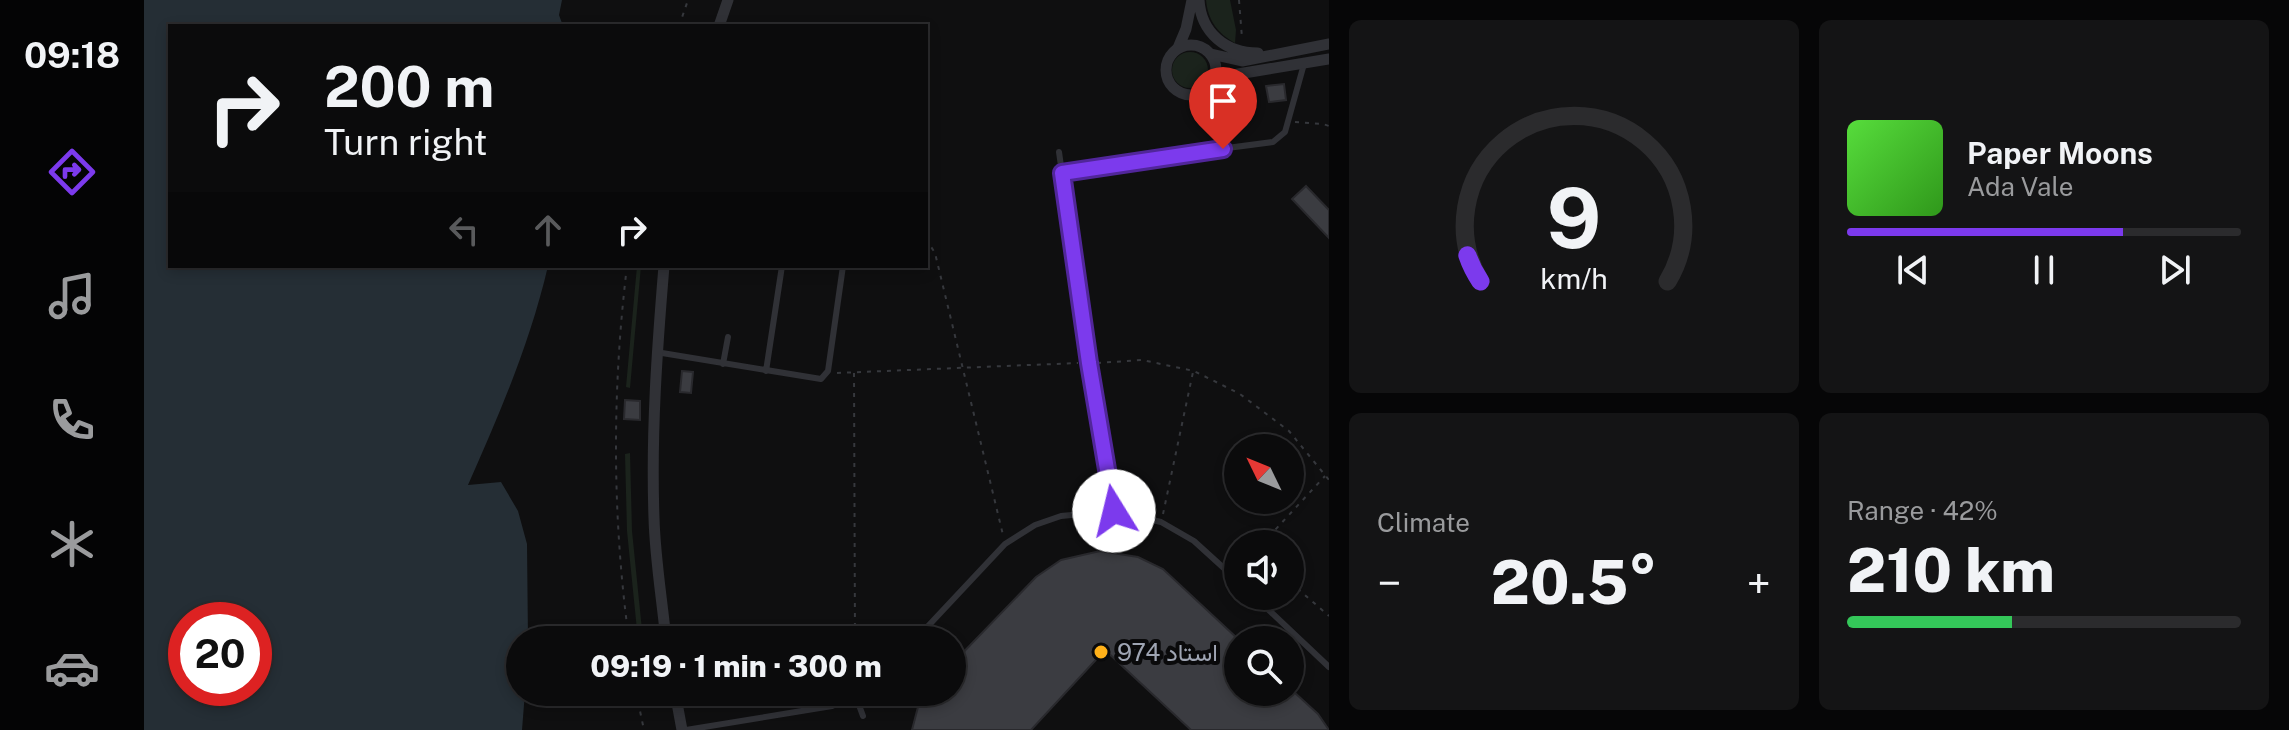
<!DOCTYPE html>
<html lang="en">
<head>
<meta charset="utf-8">
<style>
	:root { --surface:#0b0b0c; --page:#141415; --text:#f1f3f6; --muted:#9a9b9d; --line:#2b2b2d; --accent:#7c3aed }
	body { margin:0; font-family:"Public Sans",Vazirmatn,sans-serif; background:var(--page); color:var(--text); height:100vh; display:flex; flex-direction:column; font-size:30px; white-space:nowrap }
	* { box-sizing:border-box; margin:0 }
	p { font-size:26px; color:var(--muted) }
	.icon { flex:none; width:44px; height:44px; fill:none; stroke:currentColor; stroke-width:2; stroke-linecap:round; stroke-linejoin:round }
	.map { position:relative; flex:1; overflow:hidden }
	.sheet { display:flex; flex-direction:column; gap:20px; padding:20px; background:#060607; width:960px }
	.sheet>* { flex:none }
	.banner { position:absolute; left:24px; top:24px; width:760px; height:244px; border-radius:0px; box-shadow:0 4px 12px #0003,0 0 0 2px var(--line); background:#0b0b0c; color:var(--text); overflow:hidden }
	.needle { width:52px; rotate:313deg }
	.buttons { position:absolute; left:1080px; top:434px; display:grid; gap:16px }
	.buttons a { display:grid; place-items:center; width:80px; height:80px; border-radius:50%; background:var(--surface); box-shadow:0 4px 12px #0003,0 0 0 2px var(--line); font-size:40px }
	.speed { position:absolute; left:24px; top:602px; display:flex; gap:16px; font-size:40px; font-weight:700; text-align:center }
	.speed>* { display:grid; place-content:center; width:104px; height:104px; border-radius:50%; background:var(--surface); box-shadow:0 4px 12px #0003,0 0 0 2px var(--line); line-height:1 }
	.speed .limit { border:12px solid #d22; background:#fff; color:#111 }
	.pin { position:absolute; display:grid; place-items:center; width:68px; height:68px; color:#fff; margin:-82px -34px; border-radius:50% 50% 50% 0; rotate:-45deg; box-shadow:0 0 8px #0007 }
	.pin .icon { rotate:45deg }
	.me { position:absolute; width:88px; margin:-44px; rotate:351deg; stroke-linejoin:round; filter:drop-shadow(0 0 6px #0008) }
	.turn { display:flex; align-items:center; gap:28px; height:168px; padding:0 24px; font-size:36px }
	.turn .icon { width:104px; height:104px; stroke-width:2.5 }
	.turn b { display:block; font-size:56px; line-height:68px }
	.lanes { display:flex; align-items:center; height:76px; padding:0 24px; background:#0003; justify-content:center; gap:40px; direction:ltr }
	.lanes .off { opacity:.35 }
	.big { font-size:60px; font-weight:800; line-height:1.1 }
	.sheet .card { flex:1; display:flex; flex-direction:column; justify-content:center; gap:12px; min-width:0; padding:0 28px; border-radius:12px; background:var(--page) }
	.sheet .dial { align-items:center; gap:0 }
	.dial svg { height:208px; overflow:visible; fill:none; stroke:var(--line); stroke-width:7; stroke-linecap:round; text-anchor:middle }
	.dial text { fill:var(--text); stroke:none }
	.song { display:flex; align-items:center; gap:24px }
	.cover { width:96px; height:96px; border-radius:12px; background:linear-gradient(135deg,hsl(110 70% 55%),hsl(110 70% 35%)) }
	.played { height:8px; border-radius:4px; background:linear-gradient(90deg,var(--accent) 70%,var(--line) 70%) }
	.keys { display:flex; justify-content:space-around; direction:ltr }
	.heat { display:flex; justify-content:space-between; align-items:center; font-size:44px; direction:ltr }
	.charge { height:12px; border-radius:6px; background:linear-gradient(90deg,#34c759 42%,var(--line) 0) }
	.sheet .tiles { flex:1; display:grid; gap:20px; grid-template-columns:repeat(2,1fr) }
	.trip { position:absolute; left:362px; top:626px; width:460px; height:80px; border-radius:40px; background:var(--surface); box-shadow:0 4px 12px #0003,0 0 0 2px var(--line); font-weight:800; line-height:80px; text-align:center }
	main { display:flex; flex:1; min-height:0 }
	.tabs { display:flex; flex-direction:column; width:144px; justify-content:space-around; align-items:center; background:#040405; color:var(--muted) }
	.tabs .icon { width:56px; height:56px }
	.tabs .current { color:var(--accent) }
	.tabs b { font-size:36px; color:var(--text) }
	.map>svg:first-child { display:block }
	.green { fill:#1b231c }
	.water { fill:#252e35; fill-rule:evenodd }
	.building { fill:#3b3c41; stroke:#29292d; stroke-width:2 }
	.lines { fill:none; stroke-linecap:round; stroke-linejoin:round }
	.path { stroke:#36383d; stroke-width:2; stroke-dasharray:4 6; stroke-linecap:butt }
	.lane { stroke:#303136; stroke-width:6 }
	.street { stroke:#303136; stroke-width:11 }
	.route-casing { stroke:#51269a; stroke-width:20 }
	.route { stroke:#7c3aed; stroke-width:14 }
	.poi-dot { fill:#ffb119; stroke:#0a0a0b; stroke-width:3 }
	.labels { text-anchor:middle; dominant-baseline:central; stroke-width:8; stroke-linejoin:round; paint-order:stroke }
	.poi-label { font-size:24px; fill:#9fa5b3; stroke:#0a0a0b; text-anchor:start }
</style>
</head>
<body>
<main>
<nav class="tabs">
<b>09:18</b>
<svg class="icon current" aria-label="directions" viewBox="0 0 24 24"><path d="M12 3l9 9-9 9-9-9zM9 14v-3h6M13 9l2 2-2 2"/></svg>
<svg class="icon" aria-label="music" viewBox="0 0 24 24"><path d="M9 18V5l10-2v13"/><circle cx="6" cy="18" r="3"/><circle cx="16" cy="16" r="3"/></svg>
<svg class="icon" aria-label="phone" viewBox="0 0 24 24"><path d="M5 4h4l2 5-3 2q2 4 5 5l2-3 5 2v4C11 20 4 13 5 4z"/></svg>
<svg class="icon" aria-label="climate" viewBox="0 0 24 24"><path d="M12 3v18M4 7l16 10M4 17L20 7"/></svg>
<svg class="icon" aria-label="car" viewBox="0 0 24 24"><path d="M5 17H2v-5l4-1 3-4h7l3 4 3 1v5h-3M9 17h6M6 11h13"/><circle cx="7" cy="17" r="2"/><circle cx="17" cy="17" r="2"/></svg>
</nav>
<div class="map">
<svg width="1185" height="730" viewBox="0 0 1185 730">
	<rect width="100%" height="100%" fill="#0f0f10"/>
	<!-- green -->
	<path class="green" d="M1062,0H1086L1092,30L1091,43C1073,33 1064,20 1062,0Z
		M1028 70a18 18 0 1 1 36 0a18 18 0 1 1-36 0Z
		M493,266H497L486,388L482,387Z
		M486,453L488,531L499,640H494L483,531L481,454Z"/>
	<!-- water -->
	<path class="water" d="M0,0H418L415,15L419,26H26V266H404C386,343 356,413 324,485L357,482L374,511L383,544L384,640H376V692H381L378,730H0ZM42,620H110V688H42Z"/>
	<!-- building -->
	<path class="building" d="M1140,84L1142,100L1125,102L1122,86Z
		M1162,186L1185,210V238L1148,199Z
		M538,371L549,372L547,393L536,392Z
		M481,400L496,401V420L480,419Z
		M956,551L994,557L1019,569L1094,639V692H1150L1174,714L1185,730H1047L961,650L887,730H768L774,707L783,692H808V664L892,577L917,560Z"/>
	<g class="lines">
		<!-- path -->
		<path class="path" d="M1095,0L1098,38
			M535,26L544,0
			M1151,122L1179,124L1185,126
			M782,239L791,253L859,535
			M483,266C468,390 468,516 485,640
			M953,363L998,360L1050,371L1096,394L1145,431L1185,480
			M693,373L934,363
			M710,373L711,640
			M1019,514L1049,372
			M1118,544L1181,476
			M1146,582L1185,616
			M492,692L500,730"/>
		<!-- lane -->
		<path class="lane" d="M915,152L945,363L970,511
			M918,173L1007,158L1129,142L1141,132L1160,64
			M512,352L677,379L684,371L699,266
			M579,364L584,337
			M622,371L638,266
			M1110,596L1185,667
			M771,640L861,544L891,525L917,516L970,511L1017,522L1050,541L1094,581
			M712,697L719,716
			M542,730L688,706L719,692"/>
		<!-- street -->
		<path class="street" d="M1055,0C1057,33 1082,53 1114,53
			M575,26L584,0
			M1022 70a25 25 0 1 1 50 0a25 25 0 1 1-50 0Z
			M1034,48L1042,29L1048,0
			M1067,54L1098,61L1185,44
			M1070,82L1094,74L1185,59
			M520,266C513,350 507,433 510,518C511,558 518,599 522,640
			M531,692L538,730"/>
	</g>
	<g class="lines">
		<!-- route casing -->
		<g class="route-casing">
			<path id="route" d="M970,511L945,363L918,173L1079,149"/>
		</g>
		<!-- route -->
		<use href="#route" class="route"/>
	</g>
	<!-- markers -->
	<circle class="poi-dot" cx="957" cy="652" r="8"/>
	<g class="labels">
		<!-- poi labels -->
		<g class="poi-label">
			<text x="973" y="652">استاد 974</text>
		</g>
	</g>
</svg>
<div class="buttons">
<a><svg class="needle" viewBox="-14 -14 28 28"><path d="M0-13l5 13h-10z" fill="#e53935"/><path d="M0 13l5-13h-10z" fill="#9a9b9d"/></svg></a>
<a><svg class="icon" aria-label="sound" viewBox="0 0 24 24"><path d="M4 9h4l5-4v14l-5-4H4zM17 9q2 3 0 6"/></svg></a>
<a><svg class="icon" aria-label="search" viewBox="0 0 24 24"><circle cx="10" cy="10" r="6"/><path d="M15 15l6 6"/></svg></a>
</div>
<div class="speed"><div class="limit">20</div></div>
<div class="pin" style="left:1079px;top:149px;background:#d93025"><svg class="icon" aria-label="arrive" viewBox="0 0 24 24"><path d="M6 21V4h12l-3 4 3 4H6"/></svg></div>
<svg class="me" style="left:970px;top:511px" viewBox="-20 -20 40 40"><circle r="19" fill="#fff"/><path d="M0-13L10 11 0 6-10 11z" fill="#7c3aed"/></svg>
<div class="trip">09:19 · 1 min · 300 m</div>
<div class="banner">
<div class="turn"><svg class="icon" aria-label="right" viewBox="0 0 24 24"><path d="M7 20v-9h11M14 6l5 5-5 5"/></svg><div><b>200 m</b>Turn right</div></div>
<div class="lanes"><svg class="icon off" aria-label="left" viewBox="0 0 24 24"><path d="M17 20v-9H6M10 6l-5 5 5 5"/></svg><svg class="icon off" aria-label="ahead" viewBox="0 0 24 24"><path d="M12 20V5M6 11l6-6 6 6"/></svg><svg class="icon" aria-label="right" viewBox="0 0 24 24"><path d="M7 20v-9h11M14 6l5 5-5 5"/></svg></div>
</div>
</div>
<section class="sheet">
<div class="tiles">
<div class="card dial"><svg viewBox="0 0 100 80">
<path d="M14 69A42 42 0 1 1 86 69"/>
<path d="M14 69A42 42 0 0 1 9 59" stroke="#7c3aed"/>
<text x="50" y="56" font-size="32" font-weight="700">9</text>
<text x="50" y="72" font-size="11">km/h</text>
</svg></div>
<div class="card">
<div class="song"><i class="cover"></i><div><b>Paper Moons</b><p>Ada Vale</p></div></div>
<div class="played"></div>
<div class="keys"><svg class="icon" aria-label="previous" viewBox="0 0 24 24"><path d="M18 5L8 12l10 7zM5 5v14"/></svg><svg class="icon" aria-label="pause" viewBox="0 0 24 24"><path d="M8 5v14M16 5v14"/></svg><svg class="icon" aria-label="next" viewBox="0 0 24 24"><path d="M6 5l10 7-10 7zM19 5v14"/></svg></div>
</div>
<div class="card"><p>Climate</p>
<div class="heat"><a>−</a><b class="big">20.5°</b><a>+</a></div>
</div>
<div class="card"><p>Range · 42%</p><b class="big">210 km</b><div class="charge"></div></div>
</div>
</section>
</main>
</body>
</html>
